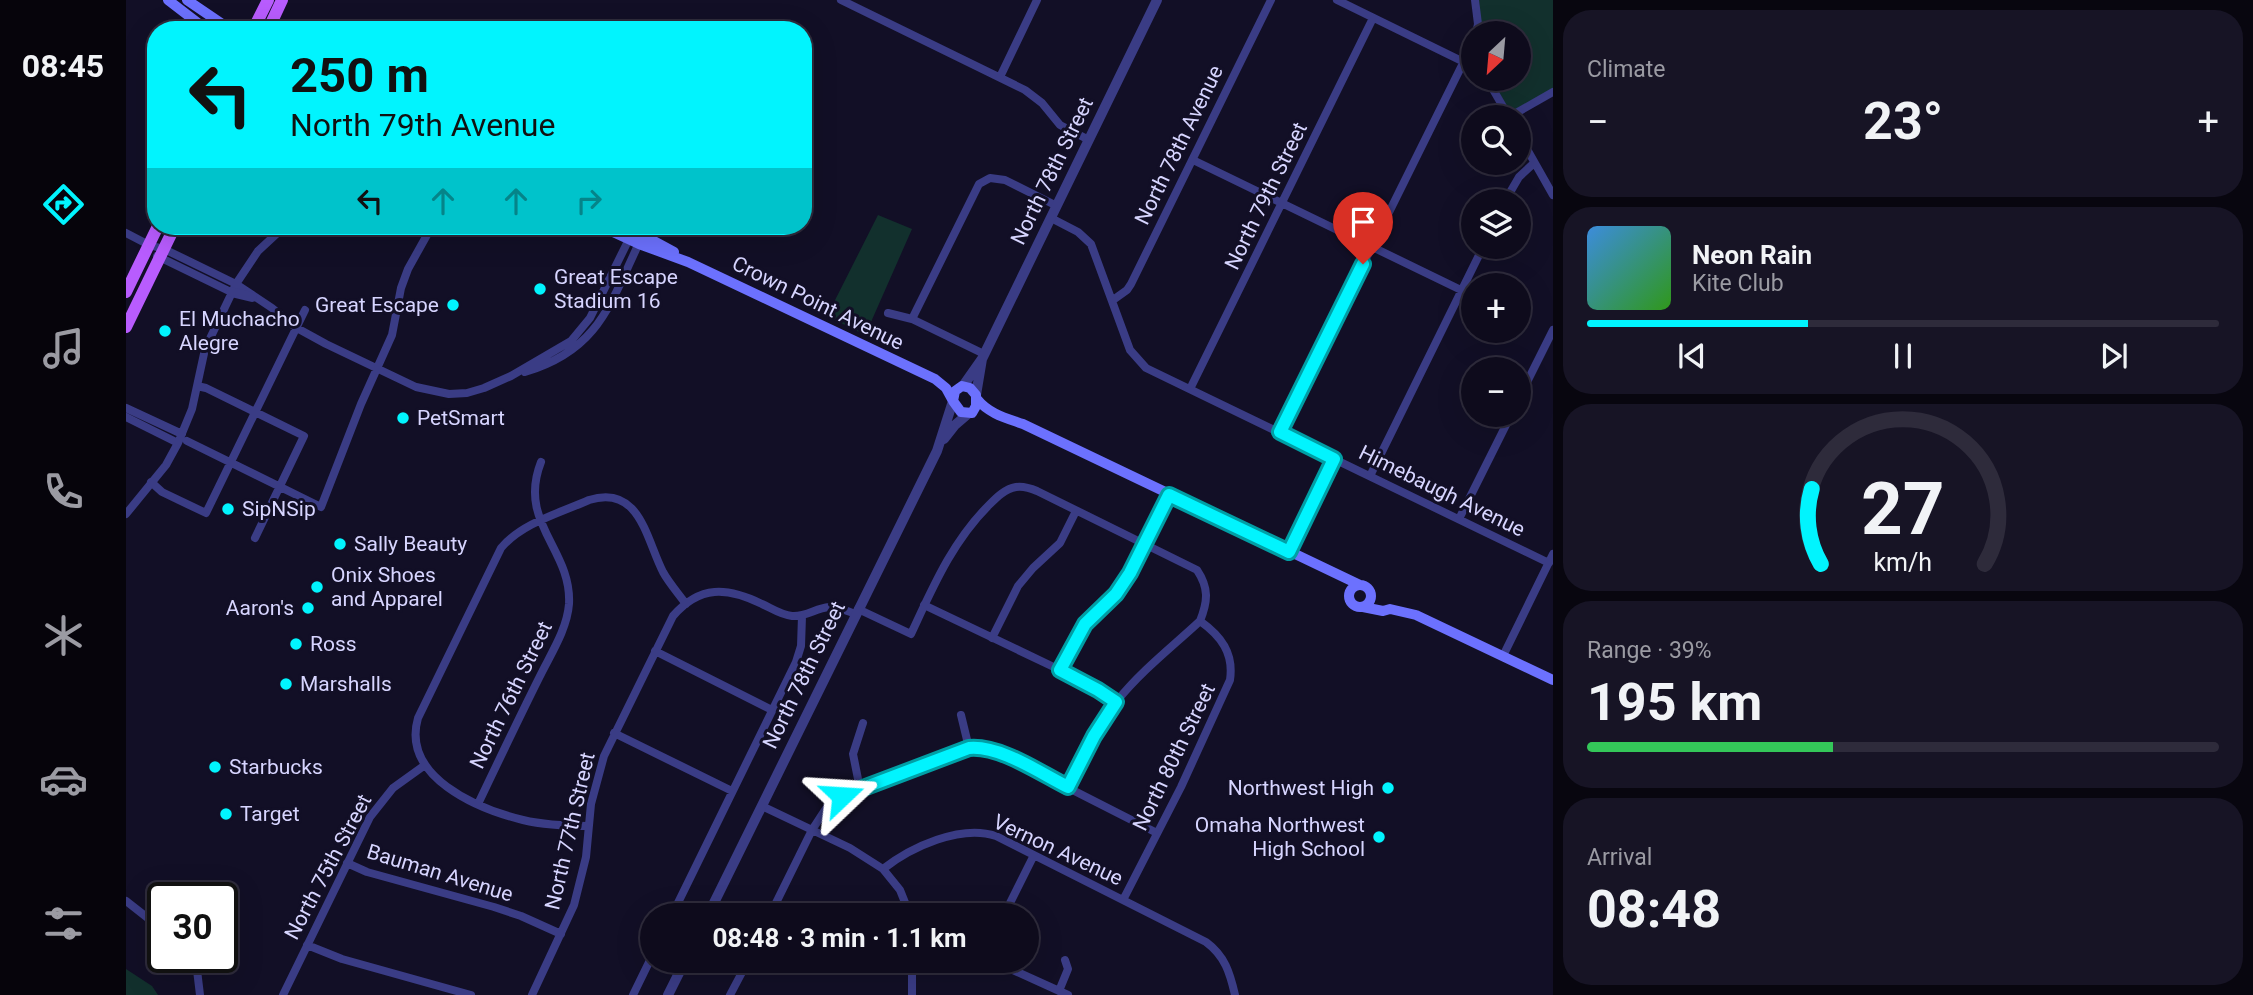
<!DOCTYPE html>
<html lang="en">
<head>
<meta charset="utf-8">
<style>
	:root { --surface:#0e0b1c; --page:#171425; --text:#f1f3f6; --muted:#9b9ba3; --line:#2e2b3b; --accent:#01f4fe }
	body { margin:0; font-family:Roboto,sans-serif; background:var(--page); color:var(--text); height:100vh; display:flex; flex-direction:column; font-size:26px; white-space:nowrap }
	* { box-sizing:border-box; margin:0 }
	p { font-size:23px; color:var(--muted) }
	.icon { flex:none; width:38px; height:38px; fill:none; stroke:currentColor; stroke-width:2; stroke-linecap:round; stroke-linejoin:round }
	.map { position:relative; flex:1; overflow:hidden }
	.sheet { display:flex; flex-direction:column; gap:10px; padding:10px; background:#08060f; width:700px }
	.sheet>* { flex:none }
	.hud { position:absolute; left:21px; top:21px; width:665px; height:214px; border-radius:28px; box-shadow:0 7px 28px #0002,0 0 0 2px var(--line); background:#01f4fe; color:#111; overflow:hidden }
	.needle { width:46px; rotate:206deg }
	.buttons { position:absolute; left:1335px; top:21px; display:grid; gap:14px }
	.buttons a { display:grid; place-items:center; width:70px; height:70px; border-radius:50%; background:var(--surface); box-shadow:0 7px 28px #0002,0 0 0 2px var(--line); font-size:35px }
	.speed { position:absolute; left:21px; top:882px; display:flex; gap:14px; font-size:35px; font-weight:700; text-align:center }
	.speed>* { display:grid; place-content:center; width:91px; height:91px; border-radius:50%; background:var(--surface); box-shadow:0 7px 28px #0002,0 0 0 2px var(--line); line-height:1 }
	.speed .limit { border:4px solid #111; border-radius:10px; background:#fff; color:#111 }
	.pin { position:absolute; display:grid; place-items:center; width:60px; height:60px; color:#fff; margin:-72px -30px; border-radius:50% 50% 50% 0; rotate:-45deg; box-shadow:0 0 7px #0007 }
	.pin .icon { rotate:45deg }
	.me { position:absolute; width:77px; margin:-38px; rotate:70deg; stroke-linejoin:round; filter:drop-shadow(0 0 5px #0008) }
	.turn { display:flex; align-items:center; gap:24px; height:147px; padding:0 28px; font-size:32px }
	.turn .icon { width:91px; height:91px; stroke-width:2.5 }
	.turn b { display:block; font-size:49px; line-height:60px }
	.lanes { display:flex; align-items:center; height:66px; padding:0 28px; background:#0003; justify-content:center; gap:35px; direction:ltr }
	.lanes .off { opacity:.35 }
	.big { font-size:52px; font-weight:700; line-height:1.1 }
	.sheet .widget { flex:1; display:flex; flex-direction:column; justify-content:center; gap:10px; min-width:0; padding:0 24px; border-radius:28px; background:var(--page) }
	.sheet .dial { align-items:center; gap:0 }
	.dial svg { height:182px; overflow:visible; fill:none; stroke:var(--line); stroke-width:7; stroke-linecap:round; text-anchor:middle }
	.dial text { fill:var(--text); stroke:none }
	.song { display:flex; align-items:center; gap:21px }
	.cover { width:84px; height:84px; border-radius:10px; background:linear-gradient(135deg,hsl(210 70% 55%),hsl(110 70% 35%)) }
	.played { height:7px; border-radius:4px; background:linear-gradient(90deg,var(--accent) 35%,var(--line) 35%) }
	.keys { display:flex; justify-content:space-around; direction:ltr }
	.heat { display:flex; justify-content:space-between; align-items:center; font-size:38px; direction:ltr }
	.charge { height:10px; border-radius:5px; background:linear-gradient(90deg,#34c759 39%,var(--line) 0) }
	.trip { position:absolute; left:514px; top:903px; width:399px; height:70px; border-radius:35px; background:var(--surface); box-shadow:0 7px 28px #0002,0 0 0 2px var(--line); font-weight:700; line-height:70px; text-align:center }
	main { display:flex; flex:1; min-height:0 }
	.dock { display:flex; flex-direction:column; width:126px; justify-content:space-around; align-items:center; background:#06040b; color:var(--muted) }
	.dock .icon { width:49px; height:49px }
	.dock .current { color:var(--accent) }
	.dock b { font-size:32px; color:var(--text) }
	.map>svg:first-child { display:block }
	.green { fill:#12302d }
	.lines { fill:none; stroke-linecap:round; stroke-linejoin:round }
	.minor { stroke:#3a3c85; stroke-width:8 }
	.tertiary { stroke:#3a3c85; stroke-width:10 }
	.secondary { stroke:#6c71fe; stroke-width:10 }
	.primary { stroke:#b85cfe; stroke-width:12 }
	.route-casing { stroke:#019fa5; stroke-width:18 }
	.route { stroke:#01f4fe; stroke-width:12 }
	.poi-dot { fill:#01f4fe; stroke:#120f26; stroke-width:2.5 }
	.labels { text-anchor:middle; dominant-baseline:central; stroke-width:6; stroke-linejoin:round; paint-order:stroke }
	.street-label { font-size:21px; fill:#d7d5ff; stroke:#120f26 }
	.poi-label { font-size:21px; fill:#d7d5ff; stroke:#120f26; text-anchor:start }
</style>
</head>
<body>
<main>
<nav class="dock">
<b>08:45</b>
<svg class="icon current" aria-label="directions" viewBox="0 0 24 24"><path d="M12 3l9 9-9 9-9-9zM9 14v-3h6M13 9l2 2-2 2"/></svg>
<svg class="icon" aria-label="music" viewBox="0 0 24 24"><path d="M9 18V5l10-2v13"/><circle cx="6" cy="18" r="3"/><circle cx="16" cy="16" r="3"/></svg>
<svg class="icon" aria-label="phone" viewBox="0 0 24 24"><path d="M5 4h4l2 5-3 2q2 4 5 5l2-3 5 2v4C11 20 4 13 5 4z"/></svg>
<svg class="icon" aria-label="climate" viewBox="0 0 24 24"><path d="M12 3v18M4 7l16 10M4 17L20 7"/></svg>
<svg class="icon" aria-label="car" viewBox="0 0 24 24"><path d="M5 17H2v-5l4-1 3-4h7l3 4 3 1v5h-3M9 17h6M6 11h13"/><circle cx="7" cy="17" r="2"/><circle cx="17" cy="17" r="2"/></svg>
<svg class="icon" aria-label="filters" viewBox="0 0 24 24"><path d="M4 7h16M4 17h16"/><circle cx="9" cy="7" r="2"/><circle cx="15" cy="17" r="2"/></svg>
</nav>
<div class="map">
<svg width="1427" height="995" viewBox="0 0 1427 995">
	<rect width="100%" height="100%" fill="#120f26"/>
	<!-- green -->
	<path class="green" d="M1353,0H1427V89L1386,111L1382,108L1365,79H1393V33H1355Z
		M752,215L786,229L745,322L741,320L735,333L701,316Z
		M0,969L26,986L32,995H0Z"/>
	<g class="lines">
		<!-- minor -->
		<path class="minor" d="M715,0L899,90L916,103L934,125L963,140
			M1211,0L1348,67
			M1349,0L1352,24L1350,33
			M874,77L911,0
			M1361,79L1383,117
			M1383,117L1427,92
			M1393,135L1427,195
			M1067,160L1335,290
			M1379,201L1393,177L1408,163
			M925,218L952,232L965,244L1004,350L1020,368L1423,563
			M0,233L23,245L38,249L110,284L146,308L169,327L200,344L290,387L323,394L341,393L358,388L385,376L445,341L464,318L505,235
			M31,256L105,292
			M987,300L1001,290L1005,284L1145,0
			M762,313L786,319L858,354
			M786,319L853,184L864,178L879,180L931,206
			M399,372C473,350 484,304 514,241
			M71,386L80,388L178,436L129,538
			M1064,389L1247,18
			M1393,398L1427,330
			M0,408L56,434
			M0,417L52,443
			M1154,432L1348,41
			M61,441L195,507L235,404L266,335L275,288L282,269L306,226
			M1244,476L1357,247
			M25,482L36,492L80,513L179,310
			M0,514L40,465L52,443L66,409L79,349L110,284L132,251L159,226
			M1333,519L1385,415
			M1163,552L1208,459
			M798,605L934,670L972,690L990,702
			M732,609L785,634C807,587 826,542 863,505C871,497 879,489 890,487C897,486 904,488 911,491L1071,570C1083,588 1082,601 1074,621C1046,647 1015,671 991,701C971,727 957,758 942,787
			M866,638L892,586L907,568L934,543L950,511
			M529,651L646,710
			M1377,656L1427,554
			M934,670L959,624L990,594L1005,573L1043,494
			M835,715L843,748
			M488,733L606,791
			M734,789L727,754L737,723
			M352,804C372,762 392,720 413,678C424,655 441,630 443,604C446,549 391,523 415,462
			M636,806L724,848L757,869C785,847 835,824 870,836L1080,942C1099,956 1104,973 1109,995
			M462,826C440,826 418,825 397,820C352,809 275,777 292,718L375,548C396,523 434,513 463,500C514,484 520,539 537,572C543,583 552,593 560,604
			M221,863L241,872L368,907L395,916L435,934
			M757,869L774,890L784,915
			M997,900L1055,787L1104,680C1108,653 1095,636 1074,621
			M0,901L37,930
			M546,915L670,662L675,646L676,616
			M644,915L686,830L703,804L734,789L843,748L866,749L1031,833
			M878,915L908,855
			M181,945L216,959L345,995
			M65,957L71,970L74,995
			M786,961V995
			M867,961L942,995
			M933,991L942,969L939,960
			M157,995L244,817L267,788L299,765
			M406,995L448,905L460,857L465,804L478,756L547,616C574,585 601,587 636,604C645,608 655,615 666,616C680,617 690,608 703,607C712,606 721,611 729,614
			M507,995L527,954
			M604,995L622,961"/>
		<!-- tertiary -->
		<path class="tertiary" d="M105,292L126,297
			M837,386L856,359L1031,0
			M850,395L856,359
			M818,439L829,425L843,413
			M582,915L811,451L827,401
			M542,995L559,961"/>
		<!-- secondary -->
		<path class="secondary" d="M42,0L81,30
			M61,0L105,30
			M474,226L513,244L562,262L809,379L820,388L826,399
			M500,226L548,252
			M836,386L844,388L850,395V406L846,413L835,412L827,401L829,391Z
			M851,399C863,414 880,418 897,424L1234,585
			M1223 596a11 11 0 1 1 22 0a11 11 0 1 1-22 0Z
			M1237,607L1257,611L1264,609L1290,615L1427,680"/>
		<!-- primary -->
		<path class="primary" d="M127,30L142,0
			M142,30L156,0
			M0,292L32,226
			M0,327L49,226"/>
	</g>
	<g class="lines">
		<!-- route casing -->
		<g class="route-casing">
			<path id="route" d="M716,796L843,748C874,745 914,773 942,787L968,736L990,702L972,690L934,670L959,624L990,594L1004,573L1043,495L1163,552L1208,459L1154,432L1237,264"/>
		</g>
		<!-- route -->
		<use href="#route" class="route"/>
	</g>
	<!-- markers -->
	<g class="poi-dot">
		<circle cx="414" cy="289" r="7"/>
		<circle cx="327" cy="305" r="7"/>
		<circle cx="39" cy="331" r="7"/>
		<circle cx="277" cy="418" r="7"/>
		<circle cx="102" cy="509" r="7"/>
		<circle cx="214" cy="544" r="7"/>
		<circle cx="191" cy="587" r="7"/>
		<circle cx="182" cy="608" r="7"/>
		<circle cx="170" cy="644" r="7"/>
		<circle cx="160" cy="684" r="7"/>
		<circle cx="89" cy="767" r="7"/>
		<circle cx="1262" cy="788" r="7"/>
		<circle cx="100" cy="814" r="7"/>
		<circle cx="1253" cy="837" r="7"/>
	</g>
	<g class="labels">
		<!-- street labels -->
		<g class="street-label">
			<text transform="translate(1053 145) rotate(-64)">North 78th Avenue</text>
			<text transform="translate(926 171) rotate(-64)">North 78th Street</text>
			<text transform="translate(1140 196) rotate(-64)">North 79th Street</text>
			<text transform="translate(692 303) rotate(26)">Crown Point Avenue</text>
			<text transform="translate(1316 491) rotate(26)">Himebaugh Avenue</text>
			<text transform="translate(678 675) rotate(-64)">North 78th Street</text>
			<text transform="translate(385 695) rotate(-64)">North 76th Street</text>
			<text transform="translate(1048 757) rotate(-64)">North 80th Street</text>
			<text transform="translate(444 831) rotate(-77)">North 77th Street</text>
			<text transform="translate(932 850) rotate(25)">Vernon Avenue</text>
			<text transform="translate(202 867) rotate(-62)">North 75th Street</text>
			<text transform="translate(314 873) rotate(17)">Bauman Avenue</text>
		</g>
		<!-- poi labels -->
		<g class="poi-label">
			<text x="428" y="277">Great Escape<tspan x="428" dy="24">Stadium 16</tspan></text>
			<text x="313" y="305" text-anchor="end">Great Escape</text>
			<text x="53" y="319">El Muchacho<tspan x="53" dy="24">Alegre</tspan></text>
			<text x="291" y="418">PetSmart</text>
			<text x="116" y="509">SipNSip</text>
			<text x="228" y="544">Sally Beauty</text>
			<text x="205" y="575">Onix Shoes<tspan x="205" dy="24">and Apparel</tspan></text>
			<text x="168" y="608" text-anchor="end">Aaron's</text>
			<text x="184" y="644">Ross</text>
			<text x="174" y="684">Marshalls</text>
			<text x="103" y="767">Starbucks</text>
			<text x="1248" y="788" text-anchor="end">Northwest High</text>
			<text x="114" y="814">Target</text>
			<text x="1239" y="825" text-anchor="end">Omaha Northwest<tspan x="1239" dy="24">High School</tspan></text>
		</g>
	</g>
</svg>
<div class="buttons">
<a><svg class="needle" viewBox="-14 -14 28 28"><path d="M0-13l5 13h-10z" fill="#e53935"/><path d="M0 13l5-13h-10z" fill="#9b9ba3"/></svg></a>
<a><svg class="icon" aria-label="search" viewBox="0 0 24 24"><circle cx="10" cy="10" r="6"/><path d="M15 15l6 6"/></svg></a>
<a><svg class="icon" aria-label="layers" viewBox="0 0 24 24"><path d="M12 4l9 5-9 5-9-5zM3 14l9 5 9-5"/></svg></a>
<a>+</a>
<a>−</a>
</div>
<div class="speed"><div class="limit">30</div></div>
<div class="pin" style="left:1237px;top:264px;background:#d93025"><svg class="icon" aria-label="arrive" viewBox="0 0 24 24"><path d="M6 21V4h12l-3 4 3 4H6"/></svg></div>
<svg class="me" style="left:716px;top:796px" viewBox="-20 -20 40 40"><path d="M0-17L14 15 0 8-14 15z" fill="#01f4fe" stroke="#fff" stroke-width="4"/></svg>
<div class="trip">08:48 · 3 min · 1.1 km</div>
<div class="hud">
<div class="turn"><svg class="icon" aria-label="left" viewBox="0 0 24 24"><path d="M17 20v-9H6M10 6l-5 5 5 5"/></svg><div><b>250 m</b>North 79th Avenue</div></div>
<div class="lanes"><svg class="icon" aria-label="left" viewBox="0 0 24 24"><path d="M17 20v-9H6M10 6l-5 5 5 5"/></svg><svg class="icon off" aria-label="ahead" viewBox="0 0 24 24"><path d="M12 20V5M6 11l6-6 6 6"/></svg><svg class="icon off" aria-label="ahead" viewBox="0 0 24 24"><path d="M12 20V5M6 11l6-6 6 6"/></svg><svg class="icon off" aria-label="right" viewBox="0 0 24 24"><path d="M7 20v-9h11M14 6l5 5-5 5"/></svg></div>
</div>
</div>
<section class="sheet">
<div class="widget"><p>Climate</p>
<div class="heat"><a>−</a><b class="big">23°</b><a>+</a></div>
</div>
<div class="widget">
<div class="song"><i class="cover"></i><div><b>Neon Rain</b><p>Kite Club</p></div></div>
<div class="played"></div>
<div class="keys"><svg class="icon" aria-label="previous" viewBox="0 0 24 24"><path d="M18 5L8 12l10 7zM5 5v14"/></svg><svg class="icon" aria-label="pause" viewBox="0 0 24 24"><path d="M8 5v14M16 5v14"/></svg><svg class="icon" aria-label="next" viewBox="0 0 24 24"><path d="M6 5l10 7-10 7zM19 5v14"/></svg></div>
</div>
<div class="widget dial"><svg viewBox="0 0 100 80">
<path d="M14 69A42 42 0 1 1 86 69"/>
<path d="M14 69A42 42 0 0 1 10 36" stroke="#01f4fe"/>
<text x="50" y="56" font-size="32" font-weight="700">27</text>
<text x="50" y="72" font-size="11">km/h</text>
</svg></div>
<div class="widget"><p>Range · 39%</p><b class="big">195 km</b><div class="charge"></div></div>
<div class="widget"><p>Arrival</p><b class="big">08:48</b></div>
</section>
</main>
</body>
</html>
